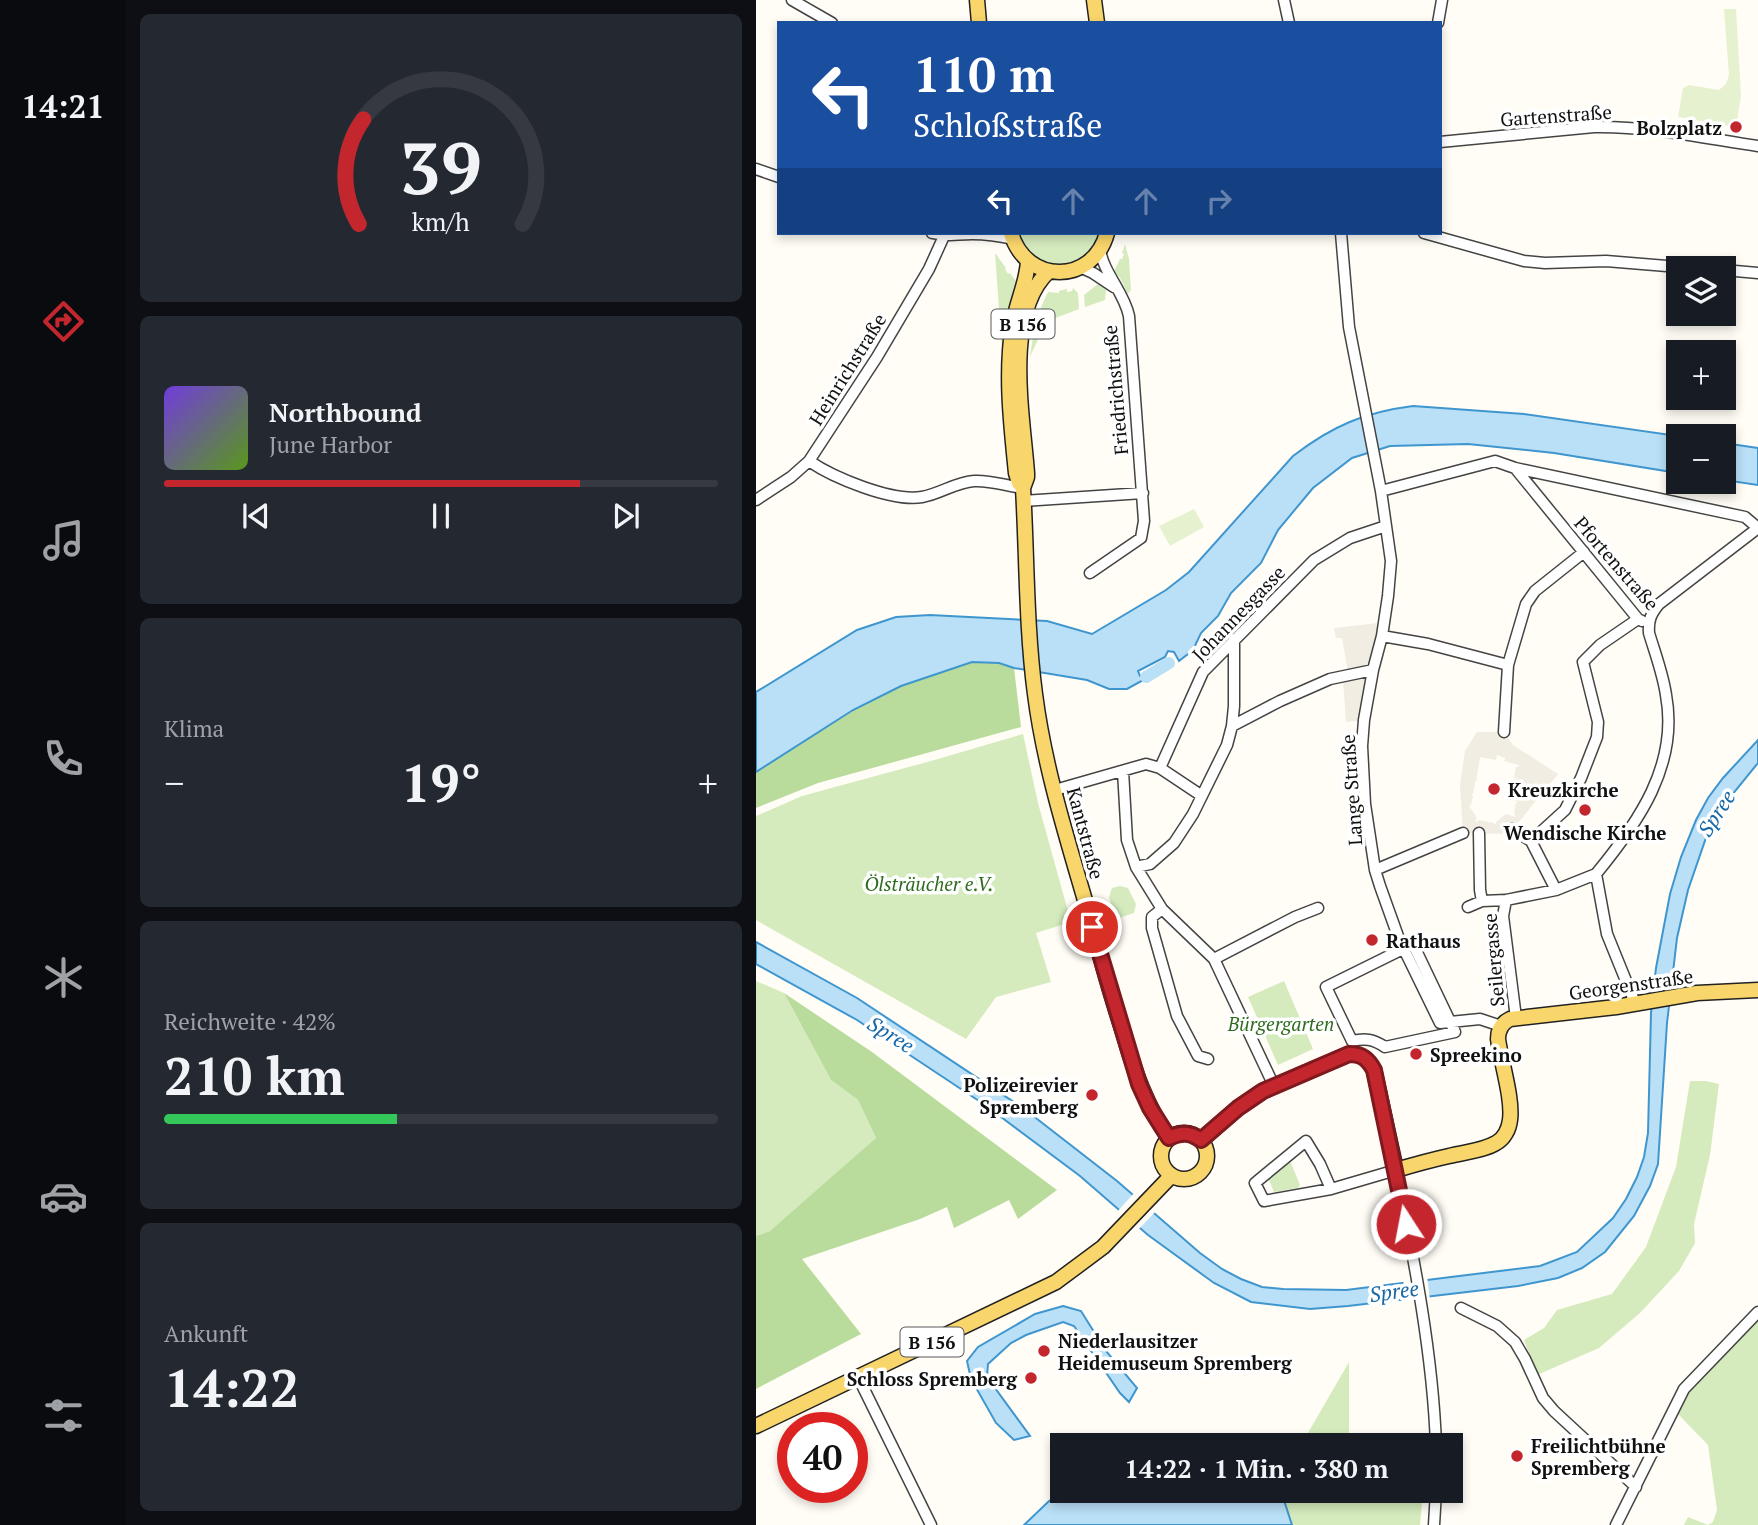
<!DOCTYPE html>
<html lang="de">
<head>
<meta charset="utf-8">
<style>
	:root { --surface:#171b24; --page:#242831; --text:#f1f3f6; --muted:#9ea1a6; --line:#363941; --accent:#c4262e }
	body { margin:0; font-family:"PT Serif",serif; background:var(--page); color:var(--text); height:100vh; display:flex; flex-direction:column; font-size:26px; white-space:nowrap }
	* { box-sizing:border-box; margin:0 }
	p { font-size:23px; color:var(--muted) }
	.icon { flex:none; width:38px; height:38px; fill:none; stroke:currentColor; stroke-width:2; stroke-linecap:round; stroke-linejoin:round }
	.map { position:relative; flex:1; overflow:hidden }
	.side { display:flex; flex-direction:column; gap:14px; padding:14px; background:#0d0f14; width:630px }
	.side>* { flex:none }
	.top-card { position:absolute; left:21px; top:21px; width:665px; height:214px; border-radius:0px; box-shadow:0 4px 10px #0003; background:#1a4fa0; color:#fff; overflow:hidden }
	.fabs { position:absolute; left:910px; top:256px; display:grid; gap:14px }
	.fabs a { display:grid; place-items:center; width:70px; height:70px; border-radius:0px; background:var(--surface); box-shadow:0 4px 10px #0003; font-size:35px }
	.speed { position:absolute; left:21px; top:1412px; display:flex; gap:14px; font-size:35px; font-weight:700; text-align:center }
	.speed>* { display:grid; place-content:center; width:91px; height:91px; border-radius:50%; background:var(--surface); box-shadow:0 4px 10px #0003; line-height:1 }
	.speed .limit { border:10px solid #d22; background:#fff; color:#111 }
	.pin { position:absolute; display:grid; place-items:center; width:60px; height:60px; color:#fff; margin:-30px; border:4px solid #fff; border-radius:50%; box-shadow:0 2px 7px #0007 }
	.me { position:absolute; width:77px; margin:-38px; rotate:349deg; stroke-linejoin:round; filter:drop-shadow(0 0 5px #0008) }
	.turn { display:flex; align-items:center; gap:24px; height:147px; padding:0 21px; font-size:32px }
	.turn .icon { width:91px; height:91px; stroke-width:2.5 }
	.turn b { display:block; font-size:49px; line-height:60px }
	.lanes { display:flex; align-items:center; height:66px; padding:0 21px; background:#0003; justify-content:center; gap:35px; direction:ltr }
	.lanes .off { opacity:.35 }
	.big { font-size:52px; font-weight:600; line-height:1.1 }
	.side .card { flex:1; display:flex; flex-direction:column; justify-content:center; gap:10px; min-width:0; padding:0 24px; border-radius:10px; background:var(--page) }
	.side .dial { align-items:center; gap:0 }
	.dial svg { height:182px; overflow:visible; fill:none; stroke:var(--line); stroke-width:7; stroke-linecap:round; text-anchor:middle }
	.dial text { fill:var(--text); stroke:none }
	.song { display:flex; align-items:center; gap:21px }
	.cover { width:84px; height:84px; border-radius:10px; background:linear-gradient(135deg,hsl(260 70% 55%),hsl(90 70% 35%)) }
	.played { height:7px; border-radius:4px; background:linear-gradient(90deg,var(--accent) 75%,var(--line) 75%) }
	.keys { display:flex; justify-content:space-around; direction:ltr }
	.heat { display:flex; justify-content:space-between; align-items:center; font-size:38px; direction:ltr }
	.charge { height:10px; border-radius:5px; background:linear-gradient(90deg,#34c759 42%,var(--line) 0) }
	.trip { position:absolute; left:294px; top:1433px; width:413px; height:70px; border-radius:0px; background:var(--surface); box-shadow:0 4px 10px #0003; font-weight:600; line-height:70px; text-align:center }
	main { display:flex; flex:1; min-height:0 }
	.tabs { display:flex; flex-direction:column; width:126px; justify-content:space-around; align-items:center; background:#090b0e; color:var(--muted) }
	.tabs .icon { width:49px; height:49px }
	.tabs .selected { color:var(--accent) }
	.tabs b { font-size:32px; color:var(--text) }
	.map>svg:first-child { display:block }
	.green { fill:#d5ebbd }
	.forest { fill:#b9dc9c }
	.pitch { fill:#e6f2cf }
	.plaza { fill:#f1ede2; fill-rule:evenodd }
	.water { fill:#b9e0f7; stroke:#3f96cf; stroke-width:2 }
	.pier { fill:#fffdf5 }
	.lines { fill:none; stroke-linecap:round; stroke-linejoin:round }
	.canal { stroke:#b9e0f7; stroke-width:12 }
	.minor-casing { stroke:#444; stroke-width:13 }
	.major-casing { stroke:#222; stroke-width:17 }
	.minor { stroke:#fff; stroke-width:10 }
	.major { stroke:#f9d66b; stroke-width:14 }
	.route-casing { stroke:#7f191e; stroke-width:18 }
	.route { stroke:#c4262e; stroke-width:12 }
	.poi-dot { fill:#c4262e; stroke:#fff; stroke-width:2.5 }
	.labels { text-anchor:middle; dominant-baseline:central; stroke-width:7; stroke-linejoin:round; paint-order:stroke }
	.shield { fill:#fff; stroke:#585858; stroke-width:2 }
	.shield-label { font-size:18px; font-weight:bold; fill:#111 }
	.street-label { font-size:19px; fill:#111; stroke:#fff }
	.poi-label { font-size:19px; font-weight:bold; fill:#111; stroke:#fff; text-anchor:start }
	.park-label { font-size:19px; font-style:italic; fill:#2f6b1f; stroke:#fff }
	.water-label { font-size:21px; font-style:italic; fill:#1768a6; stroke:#fff }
</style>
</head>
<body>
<main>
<nav class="tabs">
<b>14:21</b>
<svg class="icon selected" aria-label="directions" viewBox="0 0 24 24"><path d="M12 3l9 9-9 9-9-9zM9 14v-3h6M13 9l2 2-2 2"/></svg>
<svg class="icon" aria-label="music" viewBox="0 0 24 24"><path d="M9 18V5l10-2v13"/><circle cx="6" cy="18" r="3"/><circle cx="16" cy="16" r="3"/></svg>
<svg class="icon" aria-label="phone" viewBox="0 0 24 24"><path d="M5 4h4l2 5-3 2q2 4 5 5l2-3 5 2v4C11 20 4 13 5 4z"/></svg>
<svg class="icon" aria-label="climate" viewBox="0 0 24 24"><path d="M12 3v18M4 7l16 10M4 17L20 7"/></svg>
<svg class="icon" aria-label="car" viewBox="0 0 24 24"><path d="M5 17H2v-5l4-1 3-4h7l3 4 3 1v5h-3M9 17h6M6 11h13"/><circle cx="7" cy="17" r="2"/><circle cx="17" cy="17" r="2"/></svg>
<svg class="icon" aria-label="filters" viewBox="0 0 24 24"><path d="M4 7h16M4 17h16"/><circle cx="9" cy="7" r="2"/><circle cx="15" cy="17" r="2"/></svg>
</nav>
<section class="side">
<div class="card dial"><svg viewBox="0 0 100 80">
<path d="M14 69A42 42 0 1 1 86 69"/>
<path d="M14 69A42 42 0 0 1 16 23" stroke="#c4262e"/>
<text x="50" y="56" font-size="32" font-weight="700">39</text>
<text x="50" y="72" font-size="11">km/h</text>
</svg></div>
<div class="card">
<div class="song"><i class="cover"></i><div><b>Northbound</b><p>June Harbor</p></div></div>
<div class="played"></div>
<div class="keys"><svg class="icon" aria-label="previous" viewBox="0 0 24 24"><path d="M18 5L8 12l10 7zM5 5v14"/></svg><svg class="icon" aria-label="pause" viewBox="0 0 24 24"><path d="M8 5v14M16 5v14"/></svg><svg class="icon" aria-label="next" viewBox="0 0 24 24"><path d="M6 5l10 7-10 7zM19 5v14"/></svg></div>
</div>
<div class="card"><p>Klima</p>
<div class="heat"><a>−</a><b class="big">19°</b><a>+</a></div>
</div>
<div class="card"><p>Reichweite · 42%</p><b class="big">210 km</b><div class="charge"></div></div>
<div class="card"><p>Ankunft</p><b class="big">14:22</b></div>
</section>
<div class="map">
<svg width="1002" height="1525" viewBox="0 0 1002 1525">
	<rect width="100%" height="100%" fill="#fffdf5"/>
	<!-- green -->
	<path class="green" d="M261,233H345L339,249L316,266L288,264L267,247Z
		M369,244L373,259L375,290L372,294L364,278L358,271L364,259H366L368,254L366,253Z
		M239,253L250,268L249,269L252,274L254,273L263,285L249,350H246Z
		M343,283L350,290L349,300L329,307L328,295Z
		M317,288L322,293L323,309L297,319L298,322L284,335L274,357C277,334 281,313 292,292L303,293V291L311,289V292L316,291Z
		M267,734L282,803L315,922L280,933L295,982L240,997L210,1039L0,920V816L46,796L182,759Z
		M364,886L372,888L380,904L378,913L360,919L353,897L356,888Z
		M0,981L28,993L75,1080L102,1100L120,1138L80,1175L14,1231L0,1236Z
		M528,981L557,1049L522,1065L492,997Z
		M934,1081H950L963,1084L954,1155L938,1224L939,1243L923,1271L884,1313L843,1348L781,1375L768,1340L788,1328L801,1310L856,1294L890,1247L920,1167Z
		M530,1163H535L544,1185L542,1188L518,1192L512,1178Z
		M1002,1316V1525H928L932,1517L952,1525L957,1522L961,1510L952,1445L920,1412L930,1390Z
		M593,1362V1434L663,1435L664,1445H545Z
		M525,1491H667L664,1525H536Z"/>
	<!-- forest -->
	<path class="forest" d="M216,662L243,663L258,668L265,727L62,783L0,808V772L97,710L145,686Z
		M28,993L116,1052L301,1190L262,1219L253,1200L198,1228L191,1207L164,1219L46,1259L105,1334L0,1389V1236L14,1231L120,1138L102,1100L75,1080Z"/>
	<!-- pitch -->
	<path class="pitch" d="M968,9H980L985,96L980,127L922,117L927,88L933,85L963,90L970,84L973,75Z
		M438,509L448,527L414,546L403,526Z"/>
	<!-- plaza -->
	<path class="plaza" d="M622,623L628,624L608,720L590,722L587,681L592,672L586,638H580L578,628Z
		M721,732H748L757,745L802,774L753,834L707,833L704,785L709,751ZM741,755L748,758L750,757L748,761L763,765L762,767H760L758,777L761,778L760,779H758L756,788H758V790L755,791L754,800L762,801L760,803L758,814L760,817L750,814L740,822V824L739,825L738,823L723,820L721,822L719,821L721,818L713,806L715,805L717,796L715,794H717L719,784L718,782H720L724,757L740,760Z"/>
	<!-- water -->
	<path class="water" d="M657,406L768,414L922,436V473L798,453L712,444L634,446L596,458L557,488L522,530L505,563L475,593L462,616L445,633L437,650L423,661L418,652L412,651L409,657L382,671L384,676H389L391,678L371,689H353L331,680L258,668L243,663L216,662L145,686L97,710L0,772V692L101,630L140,617L174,615L291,621L336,634L410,590L433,572L537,456C576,426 609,412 657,406Z
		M968,443L1002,448V485L968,480Z
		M1002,740V763L971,801L952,832L932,890L921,938L911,1023L902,1164L894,1186L878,1216L849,1252L826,1268L802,1278L762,1286L592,1306L554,1309L495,1302L458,1283L392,1235L324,1176L229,1105L101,1020L0,964V942L101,998L267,1108L361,1181L444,1253L466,1269L485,1279L506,1287L527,1289L590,1290L784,1266L821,1252L857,1218L870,1199L881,1177L888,1157L892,1133L895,1013L900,968L914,894L925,857L940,820L952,798L967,778Z
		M307,1306L325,1311L350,1351L381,1388L373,1402L364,1393L318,1326L307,1322L270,1335L255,1343L232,1364L231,1377L274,1436L258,1440L240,1423L215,1379L211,1361L222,1347L279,1314Z
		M312,1491H381L391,1498L402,1499L435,1498L452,1491H496L502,1494H509L511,1491H525L536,1525H268L293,1501Z"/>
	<!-- pier -->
	<path class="pier" d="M379,1192L400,1211L382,1230L361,1212Z
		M671,1276L674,1300L651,1303L647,1279Z"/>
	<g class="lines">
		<!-- canal -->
		<path class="canal" d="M390,677L413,663"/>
		<!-- minor casing -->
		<g class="minor-casing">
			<path id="minor" d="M36,0L76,23
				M528,0L533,23
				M682,23L686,0
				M684,142L838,127C893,126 948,138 1002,146
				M0,169L23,177
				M176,233C193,237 200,234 216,234C230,234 244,236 257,239
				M585,233L593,327L625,491L635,561L632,596L626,636L617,670L608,720L606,746L609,804L619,870L624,886L643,939L684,1023L724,1019L745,1026
				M668,233L768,261L789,263L850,261L935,268
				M324,267L337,273L358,287
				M968,270L1002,273
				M53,461C78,478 136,502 166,497C184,494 200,482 218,481C235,480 250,486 267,488
				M759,468L882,619L886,621
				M625,491L739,461L759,468L989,517L1002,528
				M0,500L35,477L53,461L121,357L173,269L188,236
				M267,501L387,493
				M334,573L385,538L388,521L373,316C368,292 348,274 344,250
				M626,636L672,644L752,665
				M476,726L478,706V639
				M748,732L752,665L770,604L779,591L828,552
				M404,768L447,672L558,560L594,538L630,526
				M367,771L371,840L380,867L406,909L458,959L518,1086
				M299,790L390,764L404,768L446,796
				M756,829L775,841L800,890
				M723,833L724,890L726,901
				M775,841L809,810L825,778L841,737L842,722L827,662L844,645L882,619
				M380,867L394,864L418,843L437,814L471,745L476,726L524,701L574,679L617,670
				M619,870L707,833
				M750,900L747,916L760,1018
				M712,907L726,901L750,900L800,890L840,874
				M406,909L396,917V928L421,1016L442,1056L452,1059
				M657,944L699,1032L629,1047C617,1039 609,1038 596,1041L570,987Z
				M458,959L539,917L562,908
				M879,1003L851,934L840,874C882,823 923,765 910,695C907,674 899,653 893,633C892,620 895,614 903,604L1002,528
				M575,1189L564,1164L550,1141L499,1183L508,1201L575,1189L640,1170C658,1259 677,1355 680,1446
				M705,1308L741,1326L759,1342L769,1359L787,1398L798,1411L880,1487
				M102,1377L175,1525
				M678,1525L680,1491
				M860,1525L928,1389L1002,1312"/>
		</g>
		<!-- major casing -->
		<g class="major-casing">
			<path id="major" d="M221,0L223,23
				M338,0L341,23
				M255,233C270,285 337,285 351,233
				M293,271C247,313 267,417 271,473V477L267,488C271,556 270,626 279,694C290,780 319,862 342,946C349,975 358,1004 367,1032C378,1070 390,1106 413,1138
				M267,487L263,483L260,473C255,424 249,373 257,325C260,303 271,283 272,261
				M405 1156a23 23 0 1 1 46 0a23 23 0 1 1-46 0Z
				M445,1140L482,1108L507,1091L593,1054C605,1053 612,1059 618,1070L640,1170C657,1165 675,1160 693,1156C708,1152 727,1151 740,1143C748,1139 753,1129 754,1120C757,1099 745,1062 742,1039C742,1030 746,1023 754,1019L860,1007L941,993L1002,990
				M0,1426L300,1282L347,1247L415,1176"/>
		</g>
		<!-- minor -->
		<use href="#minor" class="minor"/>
		<!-- major -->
		<use href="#major" class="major"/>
	</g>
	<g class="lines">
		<!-- route casing -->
		<g class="route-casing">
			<path id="route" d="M336,927L383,1084L394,1108L413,1138C425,1132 434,1132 445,1140L482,1108L507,1091L593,1054C606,1054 612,1059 618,1070L650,1224"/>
		</g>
		<!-- route -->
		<use href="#route" class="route"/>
	</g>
	<!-- markers -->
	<g class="poi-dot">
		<circle cx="980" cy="127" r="7"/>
		<circle cx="738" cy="789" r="7"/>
		<circle cx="829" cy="810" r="7"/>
		<circle cx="616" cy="940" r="7"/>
		<circle cx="660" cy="1054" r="7"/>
		<circle cx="336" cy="1095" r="7"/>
		<circle cx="288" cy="1351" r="7"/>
		<circle cx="275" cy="1378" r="7"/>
		<circle cx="761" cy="1456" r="7"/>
	</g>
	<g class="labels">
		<!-- shield labels -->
		<g class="shield">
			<rect x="235.5" y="309.5" width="63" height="29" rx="5"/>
			<rect x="144.5" y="1327.5" width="63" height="29" rx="5"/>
		</g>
		<g class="shield-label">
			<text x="267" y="324">B 156</text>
			<text x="176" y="1342">B 156</text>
		</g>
		<!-- street labels -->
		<g class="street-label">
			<text transform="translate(800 115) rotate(-4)">Gartenstraße</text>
			<text transform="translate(91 369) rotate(-58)">Heinrichstraße</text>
			<text transform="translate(359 390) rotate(-95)">Friedrichstraße</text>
			<text transform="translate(861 563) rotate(49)">Pfortenstraße</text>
			<text transform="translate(482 613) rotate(-46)">Johannesgasse</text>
			<text transform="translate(595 790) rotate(-94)">Lange Straße</text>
			<text transform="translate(330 833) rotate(75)">Kantstraße</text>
			<text transform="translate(737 960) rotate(-95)">Seilergasse</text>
			<text transform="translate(875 984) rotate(-8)">Georgenstraße</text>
		</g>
		<!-- poi labels -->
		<g class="poi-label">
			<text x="966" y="127" text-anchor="end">Bolzplatz</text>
			<text x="752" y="789">Kreuzkirche</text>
			<text x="829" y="832" text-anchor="middle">Wendische Kirche</text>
			<text x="630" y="940">Rathaus</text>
			<text x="674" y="1054">Spreekino</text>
			<text x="322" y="1084" text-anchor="end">Polizeirevier<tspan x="322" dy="22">Spremberg</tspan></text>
			<text x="302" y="1340">Niederlausitzer<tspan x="302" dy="22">Heidemuseum Spremberg</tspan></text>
			<text x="261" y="1378" text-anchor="end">Schloss Spremberg</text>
			<text x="775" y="1445">Freilichtbühne<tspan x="775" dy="22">Spremberg</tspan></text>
		</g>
		<!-- park labels -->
		<g class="park-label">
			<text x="173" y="883">Ölsträucher e.V.</text>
			<text x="525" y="1023">Bürgergarten</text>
		</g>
		<!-- water labels -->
		<g class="water-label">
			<text transform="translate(960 813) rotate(-57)">Spree</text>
			<text transform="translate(135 1034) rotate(32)">Spree</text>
			<text transform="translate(638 1291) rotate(-8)">Spree</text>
		</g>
	</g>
</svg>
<div class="fabs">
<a><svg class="icon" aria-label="layers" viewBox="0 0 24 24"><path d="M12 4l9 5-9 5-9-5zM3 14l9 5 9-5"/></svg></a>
<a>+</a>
<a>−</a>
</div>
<div class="speed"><div class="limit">40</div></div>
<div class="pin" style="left:336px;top:927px;background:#d93025"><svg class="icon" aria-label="arrive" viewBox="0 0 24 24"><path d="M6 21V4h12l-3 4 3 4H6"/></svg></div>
<svg class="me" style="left:650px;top:1224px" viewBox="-20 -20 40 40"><circle r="17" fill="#c4262e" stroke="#fff" stroke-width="3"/><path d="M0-11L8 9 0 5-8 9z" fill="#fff"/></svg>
<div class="trip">14:22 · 1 Min. · 380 m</div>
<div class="top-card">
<div class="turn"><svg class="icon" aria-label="left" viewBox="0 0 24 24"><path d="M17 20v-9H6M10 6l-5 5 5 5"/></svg><div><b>110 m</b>Schloßstraße</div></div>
<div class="lanes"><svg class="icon" aria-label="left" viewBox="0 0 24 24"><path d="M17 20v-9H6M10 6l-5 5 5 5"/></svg><svg class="icon off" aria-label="ahead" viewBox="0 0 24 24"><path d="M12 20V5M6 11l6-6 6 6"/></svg><svg class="icon off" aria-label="ahead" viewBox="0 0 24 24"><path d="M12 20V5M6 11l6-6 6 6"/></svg><svg class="icon off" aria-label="right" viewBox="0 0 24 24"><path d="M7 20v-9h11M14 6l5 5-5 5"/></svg></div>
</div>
</div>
</main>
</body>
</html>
